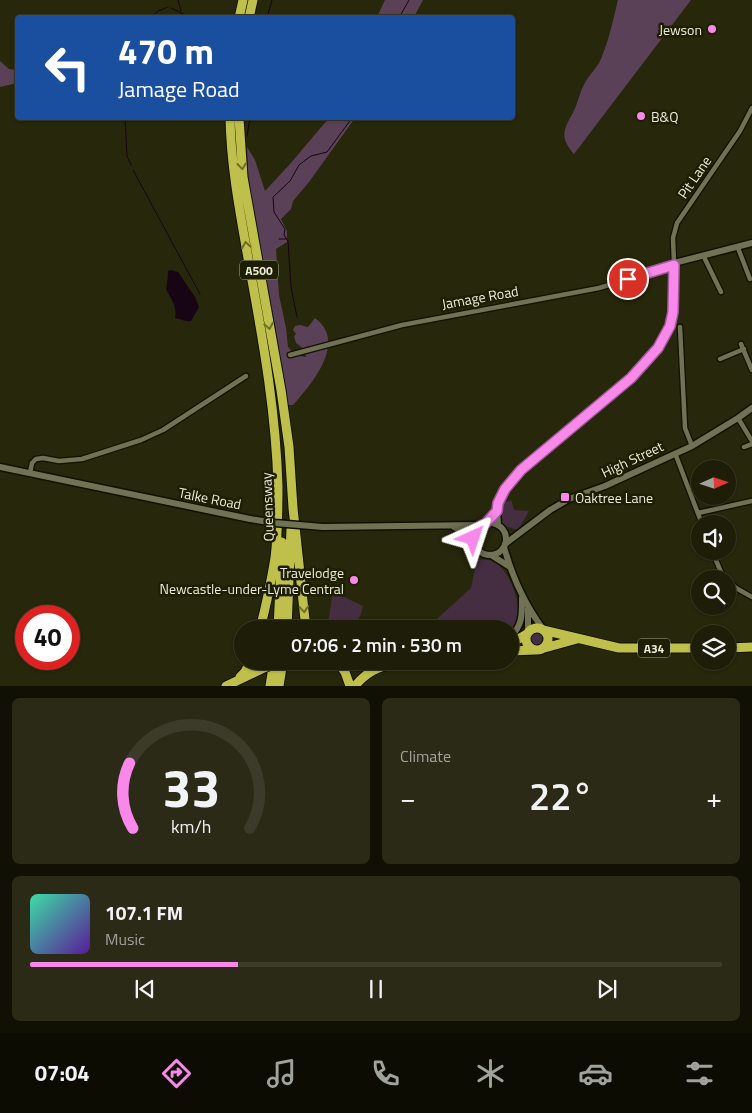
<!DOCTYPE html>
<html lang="en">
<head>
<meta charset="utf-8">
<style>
	:root { --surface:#1d1d08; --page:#2a2a16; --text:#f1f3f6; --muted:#a0a29c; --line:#3b3b29; --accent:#f888ea }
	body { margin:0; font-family:"Titillium Web",sans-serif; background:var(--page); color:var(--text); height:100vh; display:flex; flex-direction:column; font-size:19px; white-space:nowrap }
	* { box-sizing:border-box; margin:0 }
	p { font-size:16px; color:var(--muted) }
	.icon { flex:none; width:28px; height:28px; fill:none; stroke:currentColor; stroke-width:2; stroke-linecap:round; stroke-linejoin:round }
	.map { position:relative; height:686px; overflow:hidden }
	.details { display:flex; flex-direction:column; gap:12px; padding:12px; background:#101004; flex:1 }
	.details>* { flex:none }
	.hud { position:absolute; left:15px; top:15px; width:500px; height:105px; border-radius:5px; box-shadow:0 1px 4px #0004,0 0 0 1px var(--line); background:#1a4fa0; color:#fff; overflow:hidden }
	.needle { width:32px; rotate:87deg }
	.tools { position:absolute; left:691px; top:460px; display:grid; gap:10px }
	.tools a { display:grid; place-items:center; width:45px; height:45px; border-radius:50%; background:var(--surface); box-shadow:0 1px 4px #0004,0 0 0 1px var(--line); font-size:25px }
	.speed { position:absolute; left:15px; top:605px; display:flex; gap:10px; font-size:25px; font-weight:700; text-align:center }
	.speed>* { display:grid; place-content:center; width:65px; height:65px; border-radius:50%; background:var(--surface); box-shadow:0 1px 4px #0004,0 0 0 1px var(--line); line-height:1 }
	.speed .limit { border:8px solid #d22; background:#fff; color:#111 }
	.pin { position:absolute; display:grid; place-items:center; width:42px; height:42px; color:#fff; margin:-21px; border:2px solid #fff; border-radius:50%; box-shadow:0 1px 5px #0007 }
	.me { position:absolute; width:55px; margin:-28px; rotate:42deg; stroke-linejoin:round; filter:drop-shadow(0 0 4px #0008) }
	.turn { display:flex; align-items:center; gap:18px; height:105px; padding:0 20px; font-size:22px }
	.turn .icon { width:65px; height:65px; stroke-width:2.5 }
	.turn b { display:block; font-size:35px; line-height:42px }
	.big { font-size:38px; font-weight:600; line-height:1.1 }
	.details .tile { flex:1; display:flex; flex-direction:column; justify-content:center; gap:8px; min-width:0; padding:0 18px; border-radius:8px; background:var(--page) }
	.details .dial { align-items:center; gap:0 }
	.dial svg { height:130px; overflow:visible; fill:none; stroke:var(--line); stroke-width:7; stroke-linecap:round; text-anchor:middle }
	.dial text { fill:var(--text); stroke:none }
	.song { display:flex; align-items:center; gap:15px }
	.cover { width:60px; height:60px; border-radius:8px; background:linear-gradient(135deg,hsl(160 70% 55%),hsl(270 70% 35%)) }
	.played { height:5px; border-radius:2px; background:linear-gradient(90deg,var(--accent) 30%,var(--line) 30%) }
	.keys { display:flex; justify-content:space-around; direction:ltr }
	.heat { display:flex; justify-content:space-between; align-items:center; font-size:28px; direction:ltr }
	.details .tiles { flex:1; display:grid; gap:12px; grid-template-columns:1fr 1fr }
	.tile:last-child { grid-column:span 2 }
	.trip { position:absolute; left:234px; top:620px; width:285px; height:50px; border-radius:25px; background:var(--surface); box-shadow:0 1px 4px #0004,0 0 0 1px var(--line); font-weight:600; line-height:50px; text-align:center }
	.tab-bar { display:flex; height:80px; justify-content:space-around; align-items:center; background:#0c0c03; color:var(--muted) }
	.tab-bar .icon { width:35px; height:35px }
	.tab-bar .selected { color:var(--accent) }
	.tab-bar b { font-size:22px; color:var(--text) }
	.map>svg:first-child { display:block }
	.green { fill:#452e41 }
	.forest { fill:#5b4157 }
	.water { fill:#170415 }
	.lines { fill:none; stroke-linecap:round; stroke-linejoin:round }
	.stream { stroke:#170415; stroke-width:1 }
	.street-casing { stroke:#101000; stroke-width:7 }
	.secondary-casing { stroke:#101000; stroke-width:9 }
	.highway-casing { stroke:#101000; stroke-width:11 }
	.street { stroke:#717254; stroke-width:4.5 }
	.secondary { stroke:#717254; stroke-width:6 }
	.highway { stroke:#bfc04c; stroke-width:9 }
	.secondary-bridge-casing { stroke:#101000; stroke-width:9; stroke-linecap:butt }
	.highway-bridge-casing { stroke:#101000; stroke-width:11; stroke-linecap:butt }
	.secondary-bridge { stroke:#717254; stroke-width:6 }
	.highway-bridge { stroke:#bfc04c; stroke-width:9 }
	.oneway { stroke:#6e6f28 }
	.route-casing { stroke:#a15898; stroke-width:12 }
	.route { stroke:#f888ea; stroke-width:9 }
	.poi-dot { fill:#f888ea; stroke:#1e1e03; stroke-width:2 }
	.labels { text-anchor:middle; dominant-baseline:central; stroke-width:5; stroke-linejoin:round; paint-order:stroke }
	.shield { fill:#1e1e03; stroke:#adae9a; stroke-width:1 }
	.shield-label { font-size:12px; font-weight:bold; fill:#eaebda }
	.poi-label { font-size:14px; fill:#eaebda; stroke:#1e1e03; text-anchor:end }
	.street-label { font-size:14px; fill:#eaebda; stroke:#1e1e03 }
</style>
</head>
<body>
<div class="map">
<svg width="752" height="686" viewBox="0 0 752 686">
	<rect width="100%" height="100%" fill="#27270b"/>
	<!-- green -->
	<path class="green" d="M511,500L514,510L529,511L518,530L502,525L499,519L504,503Z
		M477,559C481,560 488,559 493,561C509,568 524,608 517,624C516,627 512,631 510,634V629H429L428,627L471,588Z
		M336,593L363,606C357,633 346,629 322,629L329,619L332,594Z
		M530 639a7 7 0 1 1 14 0a7 7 0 1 1-14 0Z"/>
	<!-- forest -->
	<path class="forest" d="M385,0H423L414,17H377Z
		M618,0H691L574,154C556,133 567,127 576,106C579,98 581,89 586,81C590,74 597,68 601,59C609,40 613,20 618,0Z
		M0,61L9,69L17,70V83L0,87Z
		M329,118H355L309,182L293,201L291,209L281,219L287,231V242L276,249L279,295L286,328L288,347L295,355L306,357L304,349L296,343L294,336L296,334L293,330L295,326L300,325L308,327L315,318C348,342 311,385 293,405H288L274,320L255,224L248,177L247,147L255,160L265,191L290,164Z"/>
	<!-- water -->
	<path class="water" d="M171,270L178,272L195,297L199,307L191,321C185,322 181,319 175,318C178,308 170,297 166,289C167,285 168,276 168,271Z"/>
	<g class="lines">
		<!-- stream -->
		<path class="stream" d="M178,0L181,11
			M171,8L191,18
			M150,18L158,11L168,7
			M267,18L272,0
			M399,18L409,0
			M125,118L127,156L131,165
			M247,136L250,118
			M133,170L200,294
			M279,239H286
			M297,317L291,287L288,241L284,235L285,229L274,212L273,197L290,181L299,165L311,156L327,152L352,118"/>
		<!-- street casing -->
		<g class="street-casing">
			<path id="street" d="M738,248L750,279
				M704,257L721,292
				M674,263L673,238L677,223L740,131L752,108
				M680,327L685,428L692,446
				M741,344L752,370
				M290,355L402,325L599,288L674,265
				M720,359L744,349
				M738,418L752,441
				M744,447L752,444
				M675,453L702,524
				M30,473L32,463L36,459L43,458L59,461L82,459L141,440L163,430L246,376
				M698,513L752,501
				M712,551L721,572L726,579
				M728,580L736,588L752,597"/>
		</g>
		<!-- secondary casing -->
		<g class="secondary-casing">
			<path id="secondary" d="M0,467L250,519
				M474 539a16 16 0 1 1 32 0a16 16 0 1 1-32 0Z
				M498,524L497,511L498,503L505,489L521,470L631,377L658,348L670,326L673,312L674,263L752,243
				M323,527L480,525
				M454,527L466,533L473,542
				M505,544L550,510L569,499L605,486L692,446L738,418L752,408
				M504,547C512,576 525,605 543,629
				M491,555L510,567
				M528,633V609
				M510,637C523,626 522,613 522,598"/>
		</g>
		<!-- highway casing -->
		<g class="highway-casing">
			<path id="highway" d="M239,18L243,0
				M249,18L253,0
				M230,118C231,171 242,223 251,275C264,346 276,415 278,486C278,510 278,534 275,558C271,582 266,606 260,629
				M239,118L243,177L281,390L289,447L293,508L306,629
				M526 639a11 11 0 1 1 22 0a11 11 0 1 1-22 0Z
				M278,629L282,542
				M287,629L291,529
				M543,630L619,648H700
				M510,644L527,634
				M728,648L752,647
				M541,649L577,639
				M510,651L536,650
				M337,661L359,666L381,661
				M337,661L345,672L350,686
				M240,677L245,672L250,661
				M226,686L266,667
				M270,686L274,661
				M279,686L283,661
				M355,686C369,668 385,665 406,661"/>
		</g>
		<!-- street -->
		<use href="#street" class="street"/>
		<!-- secondary -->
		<use href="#secondary" class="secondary"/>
		<!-- highway -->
		<use href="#highway" class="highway"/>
		<!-- secondary-bridge casing -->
		<g class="secondary-bridge-casing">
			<path id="secondary-bridge" d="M250,519L275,523L323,527"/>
		</g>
		<!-- highway-bridge casing -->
		<g class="highway-bridge-casing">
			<path id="highway-bridge" d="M266,667L279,661"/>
		</g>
		<!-- secondary-bridge -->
		<use href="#secondary-bridge" class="secondary-bridge"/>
		<!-- highway-bridge -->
		<use href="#highway-bridge" class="highway-bridge"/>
	</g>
	<!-- one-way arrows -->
	<defs><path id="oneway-chevron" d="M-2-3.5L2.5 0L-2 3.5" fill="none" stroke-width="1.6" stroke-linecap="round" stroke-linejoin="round" transform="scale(1.25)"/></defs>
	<g class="oneway">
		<use href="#oneway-chevron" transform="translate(242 166) rotate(84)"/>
		<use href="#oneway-chevron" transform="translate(246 245) rotate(-100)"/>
		<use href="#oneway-chevron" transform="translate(269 326) rotate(80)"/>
		<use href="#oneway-chevron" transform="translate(304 609) rotate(86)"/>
	</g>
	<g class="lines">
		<!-- route casing -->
		<g class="route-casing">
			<path id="route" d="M473,538L476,530L480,526L486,523L497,511L498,503L505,489L521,470L631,378L658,348L670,326L673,312L674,265L628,279"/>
		</g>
		<!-- route -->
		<use href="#route" class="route"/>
	</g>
	<!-- markers -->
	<g class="poi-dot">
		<circle cx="712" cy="29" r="5"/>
		<circle cx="641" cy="116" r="5"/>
		<rect x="560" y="492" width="10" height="10" rx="2.5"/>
		<circle cx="354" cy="580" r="5"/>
	</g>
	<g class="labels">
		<!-- shield labels -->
		<g class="shield">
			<rect x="240" y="260.5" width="38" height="19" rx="4"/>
			<rect x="638" y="638.5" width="32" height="19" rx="4"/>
		</g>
		<g class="shield-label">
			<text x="259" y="270">A500</text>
			<text x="654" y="648">A34</text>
		</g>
		<!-- poi labels -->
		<g class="poi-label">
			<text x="702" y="29">Jewson</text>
			<text x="651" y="116" text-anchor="start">B&amp;Q</text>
			<text x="575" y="497" text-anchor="start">Oaktree Lane</text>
			<text x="344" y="572">Travelodge<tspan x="344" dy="16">Newcastle-under-Lyme Central</tspan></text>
		</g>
		<!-- street labels -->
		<g class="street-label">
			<text transform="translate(694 177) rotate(-56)">Pit Lane</text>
			<text transform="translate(480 297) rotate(-10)">Jamage Road</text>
			<text transform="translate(632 459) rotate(-25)">High Street</text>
			<text transform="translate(210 498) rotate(11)">Talke Road</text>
			<text transform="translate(267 507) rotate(-92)">Queensway</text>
		</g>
	</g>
</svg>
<div class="tools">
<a><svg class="needle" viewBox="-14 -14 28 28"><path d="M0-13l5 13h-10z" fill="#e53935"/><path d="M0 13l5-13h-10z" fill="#a0a29c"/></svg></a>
<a><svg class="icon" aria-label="sound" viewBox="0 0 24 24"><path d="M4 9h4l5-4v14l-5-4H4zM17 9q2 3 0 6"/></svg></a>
<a><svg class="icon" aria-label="search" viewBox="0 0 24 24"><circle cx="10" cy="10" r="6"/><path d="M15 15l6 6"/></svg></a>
<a><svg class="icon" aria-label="layers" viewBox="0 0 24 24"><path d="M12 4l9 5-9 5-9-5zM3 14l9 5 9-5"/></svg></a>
</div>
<div class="speed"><div class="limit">40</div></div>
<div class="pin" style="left:628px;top:279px;background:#d93025"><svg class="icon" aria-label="arrive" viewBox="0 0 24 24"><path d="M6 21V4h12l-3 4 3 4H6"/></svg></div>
<svg class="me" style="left:473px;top:538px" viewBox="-20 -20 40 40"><path d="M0-17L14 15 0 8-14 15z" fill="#f888ea" stroke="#fff" stroke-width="4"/></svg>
<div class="trip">07:06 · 2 min · 530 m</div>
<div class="hud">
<div class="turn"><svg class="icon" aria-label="left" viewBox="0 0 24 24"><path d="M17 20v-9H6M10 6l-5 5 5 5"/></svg><div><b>470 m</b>Jamage Road</div></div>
</div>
</div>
<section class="details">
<div class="tiles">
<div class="tile dial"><svg viewBox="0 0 100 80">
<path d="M14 69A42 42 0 1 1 86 69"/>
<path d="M14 69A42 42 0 0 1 12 29" stroke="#f888ea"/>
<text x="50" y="56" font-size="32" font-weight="700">33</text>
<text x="50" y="72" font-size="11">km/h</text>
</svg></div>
<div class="tile"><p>Climate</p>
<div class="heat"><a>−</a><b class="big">22°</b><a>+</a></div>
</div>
<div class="tile">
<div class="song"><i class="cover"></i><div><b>107.1 FM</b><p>Music</p></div></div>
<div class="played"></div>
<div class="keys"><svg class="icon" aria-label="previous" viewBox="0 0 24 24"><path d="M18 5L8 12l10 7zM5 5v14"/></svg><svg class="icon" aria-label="pause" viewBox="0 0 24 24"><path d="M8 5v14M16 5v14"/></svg><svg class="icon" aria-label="next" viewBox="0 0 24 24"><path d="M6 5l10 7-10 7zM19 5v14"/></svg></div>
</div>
</div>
</section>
<nav class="tab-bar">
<b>07:04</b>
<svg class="icon selected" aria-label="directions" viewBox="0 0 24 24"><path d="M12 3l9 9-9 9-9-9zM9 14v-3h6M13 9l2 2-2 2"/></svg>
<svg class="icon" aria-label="music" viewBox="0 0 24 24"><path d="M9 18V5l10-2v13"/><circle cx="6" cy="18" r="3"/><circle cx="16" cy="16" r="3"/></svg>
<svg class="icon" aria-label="phone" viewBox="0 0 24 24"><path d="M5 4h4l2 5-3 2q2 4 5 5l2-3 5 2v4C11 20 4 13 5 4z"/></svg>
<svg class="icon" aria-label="climate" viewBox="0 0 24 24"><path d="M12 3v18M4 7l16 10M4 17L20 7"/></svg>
<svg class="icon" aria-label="car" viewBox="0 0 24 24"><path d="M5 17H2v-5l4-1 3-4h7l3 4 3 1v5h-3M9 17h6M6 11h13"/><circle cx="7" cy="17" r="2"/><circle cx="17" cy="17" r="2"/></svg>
<svg class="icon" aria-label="filters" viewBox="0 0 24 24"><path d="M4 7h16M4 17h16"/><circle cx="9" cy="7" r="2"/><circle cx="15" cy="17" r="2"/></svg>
</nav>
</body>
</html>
